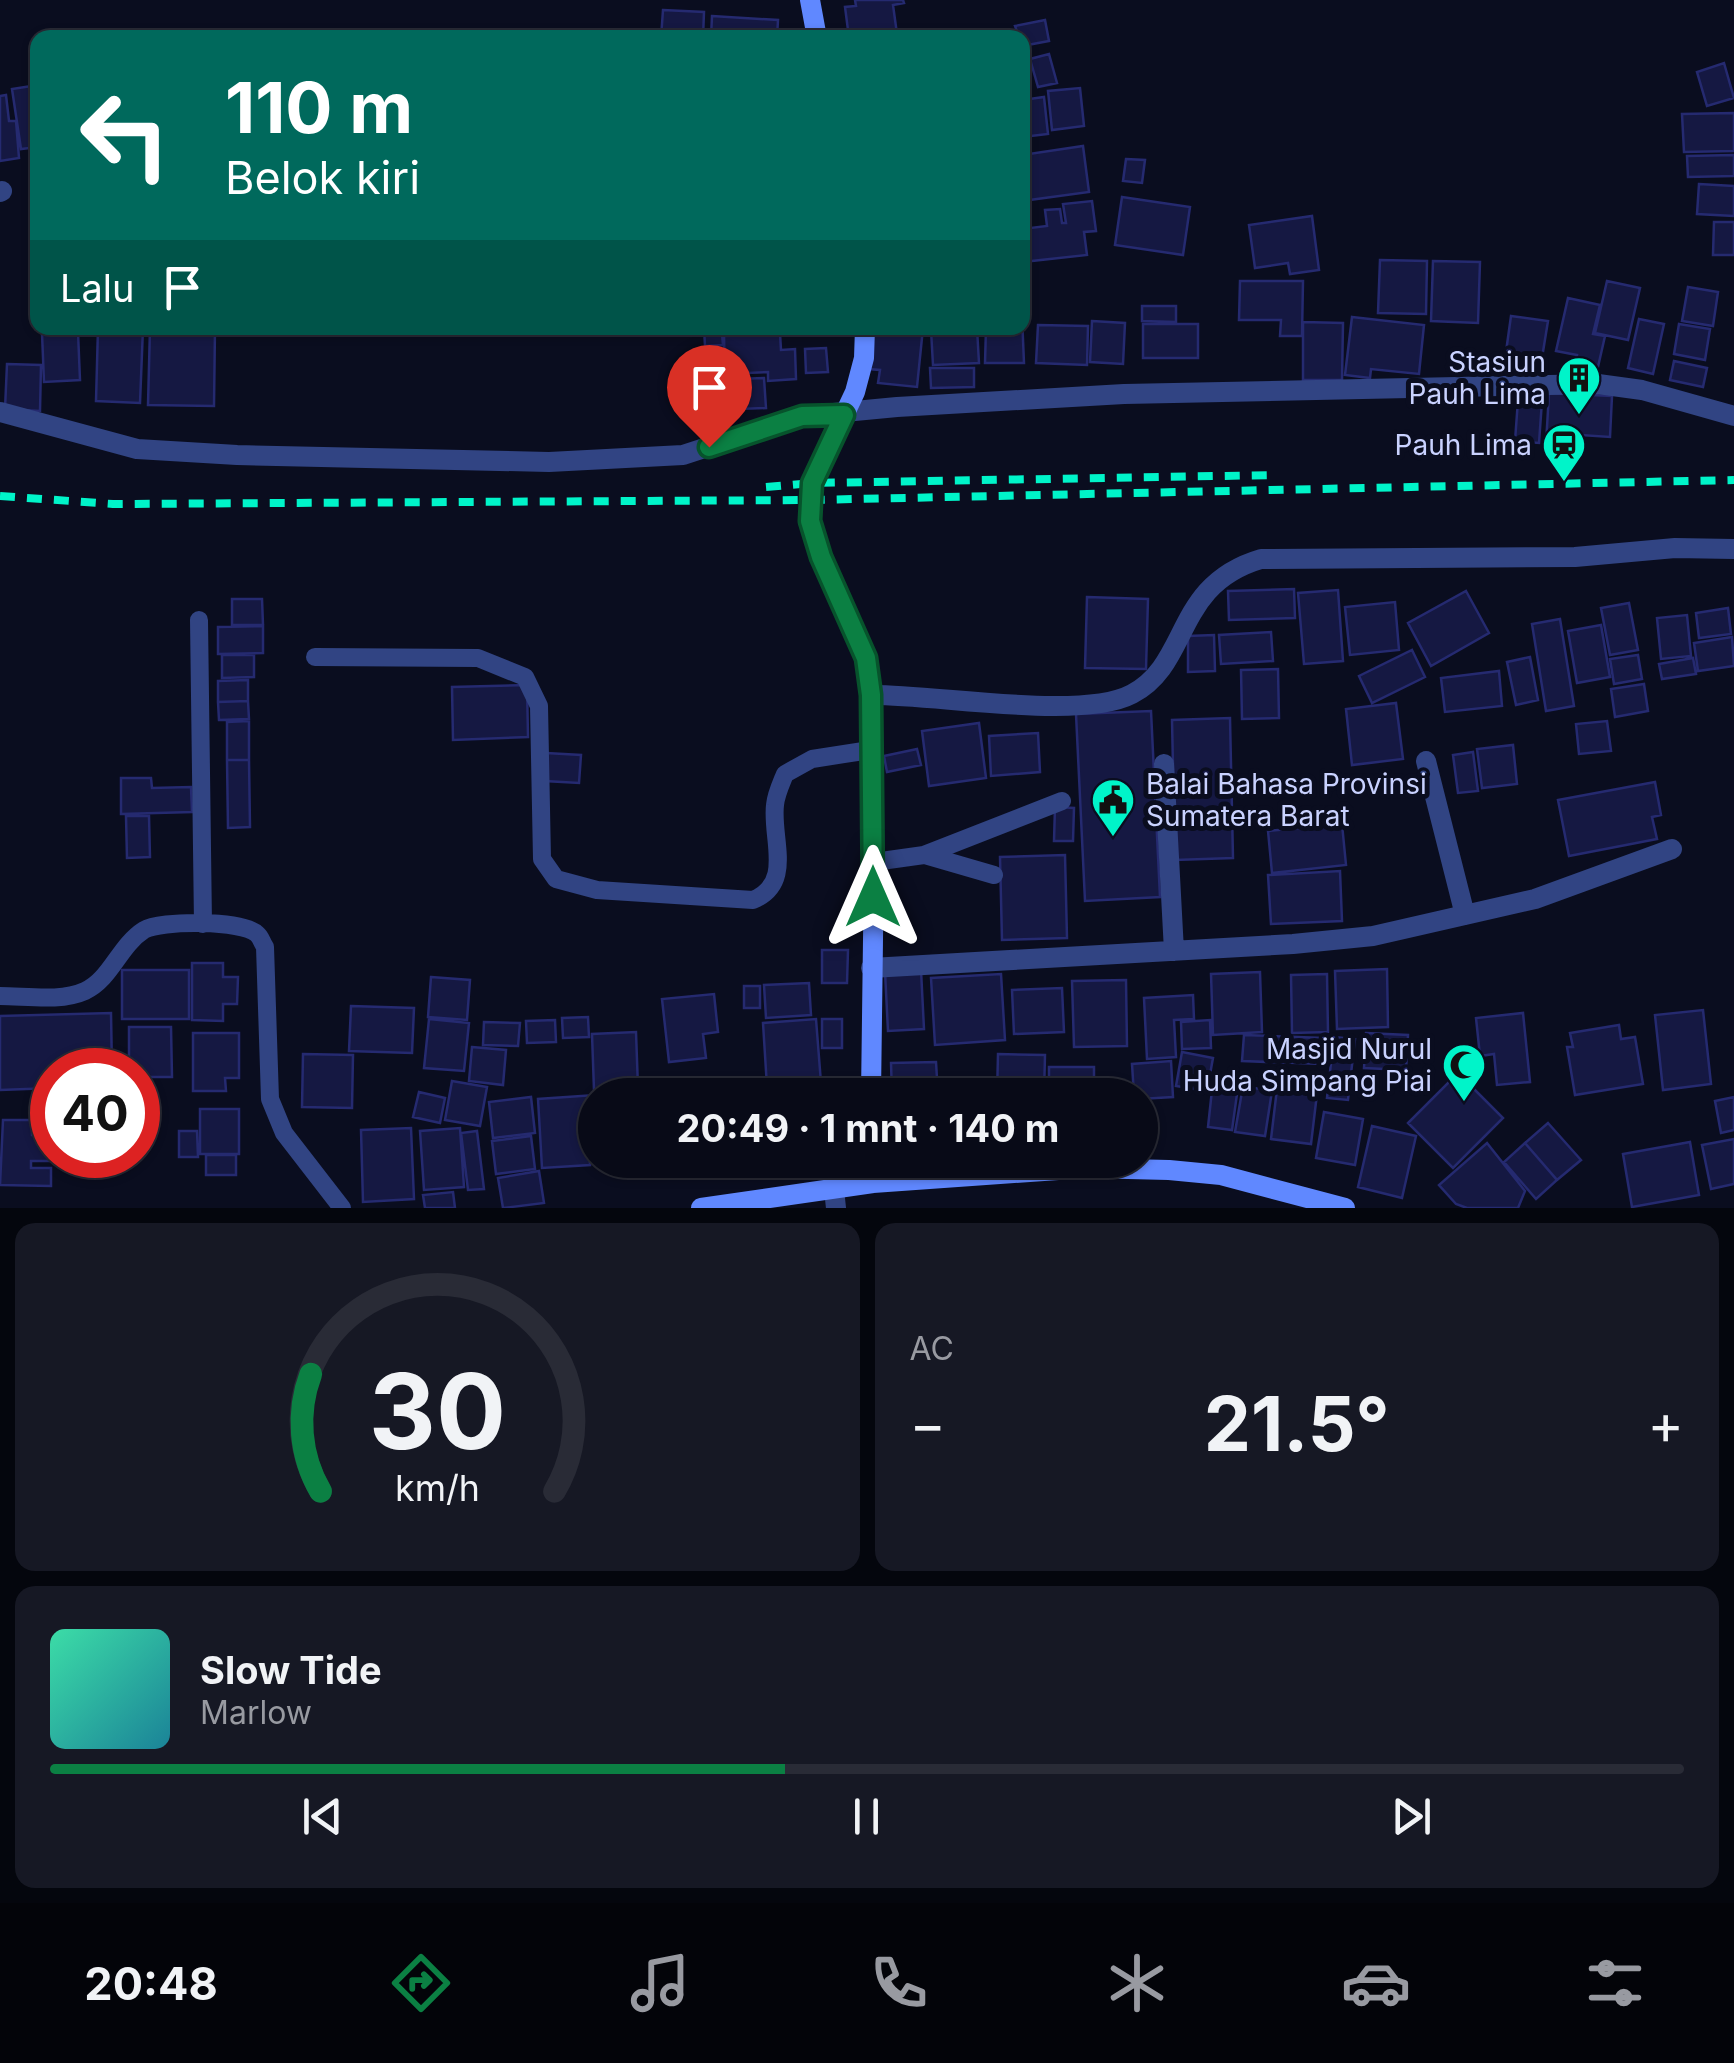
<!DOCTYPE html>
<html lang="id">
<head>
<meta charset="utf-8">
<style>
	:root { --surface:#080a17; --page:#161824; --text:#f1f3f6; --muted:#989aa1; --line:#292b36; --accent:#0b8043 }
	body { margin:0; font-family:Inter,sans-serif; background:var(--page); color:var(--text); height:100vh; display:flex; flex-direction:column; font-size:38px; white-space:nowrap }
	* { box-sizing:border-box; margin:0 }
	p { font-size:32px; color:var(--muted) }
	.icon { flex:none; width:55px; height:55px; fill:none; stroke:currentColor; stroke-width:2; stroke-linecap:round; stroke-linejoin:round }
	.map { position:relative; height:1208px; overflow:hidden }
	.sheet { display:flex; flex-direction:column; gap:15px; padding:15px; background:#04060d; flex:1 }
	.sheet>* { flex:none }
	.guide { position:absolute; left:30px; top:30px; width:1000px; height:305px; border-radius:20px; box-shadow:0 2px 8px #0004,0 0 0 2px var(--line); background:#00695c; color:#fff; overflow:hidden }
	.speed { position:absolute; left:30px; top:1048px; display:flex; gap:20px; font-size:50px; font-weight:700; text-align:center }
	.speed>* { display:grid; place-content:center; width:130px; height:130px; border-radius:50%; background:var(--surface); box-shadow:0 2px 8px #0004,0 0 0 2px var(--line); line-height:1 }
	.speed .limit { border:15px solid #d22; background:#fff; color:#111 }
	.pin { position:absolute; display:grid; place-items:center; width:85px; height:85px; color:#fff; margin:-102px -42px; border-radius:50% 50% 50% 0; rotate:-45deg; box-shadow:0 0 10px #0007 }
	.pin .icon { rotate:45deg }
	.me { position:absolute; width:110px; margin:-55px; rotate:0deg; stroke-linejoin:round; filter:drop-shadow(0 0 8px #0008) }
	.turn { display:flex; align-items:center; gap:35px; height:210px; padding:0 30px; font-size:45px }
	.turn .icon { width:130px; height:130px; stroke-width:2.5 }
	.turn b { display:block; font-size:70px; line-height:85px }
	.then { display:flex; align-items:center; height:95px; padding:0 30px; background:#0003; gap:20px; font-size:38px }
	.big { font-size:75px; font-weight:700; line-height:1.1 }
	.sheet .card { flex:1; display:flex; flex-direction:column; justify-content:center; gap:15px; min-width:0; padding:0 35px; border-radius:20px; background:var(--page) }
	.sheet .dial { align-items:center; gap:0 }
	.dial svg { height:260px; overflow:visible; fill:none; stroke:var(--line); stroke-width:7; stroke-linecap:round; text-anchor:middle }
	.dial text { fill:var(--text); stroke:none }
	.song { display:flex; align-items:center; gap:30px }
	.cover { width:120px; height:120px; border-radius:15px; background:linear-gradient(135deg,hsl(160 70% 55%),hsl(190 70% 35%)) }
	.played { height:10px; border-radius:5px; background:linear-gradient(90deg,var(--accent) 45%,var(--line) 45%) }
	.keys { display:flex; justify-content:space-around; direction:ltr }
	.heat { display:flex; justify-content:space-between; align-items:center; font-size:55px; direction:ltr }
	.sheet .tiles { flex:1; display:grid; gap:15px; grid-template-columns:1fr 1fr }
	.card:last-child { grid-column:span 2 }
	.trip { position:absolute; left:578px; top:1078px; width:580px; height:100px; border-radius:50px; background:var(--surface); box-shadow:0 2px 8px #0004,0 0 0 2px var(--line); font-weight:700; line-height:100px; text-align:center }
	.menu { display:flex; height:160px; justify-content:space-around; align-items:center; background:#030409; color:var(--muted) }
	.menu .icon { width:70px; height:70px }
	.menu .active { color:var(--accent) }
	.menu b { font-size:45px; color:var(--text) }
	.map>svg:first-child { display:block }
	.building { fill:#151842; stroke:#252a70; stroke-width:2.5 }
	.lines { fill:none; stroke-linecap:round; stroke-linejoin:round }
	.lane { stroke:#314483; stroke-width:18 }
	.street { stroke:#314483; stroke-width:20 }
	.secondary { stroke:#6088ff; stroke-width:20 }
	.rail { stroke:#00f4c9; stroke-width:8; stroke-dasharray:15 12; stroke-linecap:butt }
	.route-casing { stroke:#07532c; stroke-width:25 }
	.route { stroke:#0b8043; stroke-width:18 }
	.labels { text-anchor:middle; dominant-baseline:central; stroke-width:10; stroke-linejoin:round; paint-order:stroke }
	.poi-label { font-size:28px; fill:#c9d2ff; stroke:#0a0d1f; text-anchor:end }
</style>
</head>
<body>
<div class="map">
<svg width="1734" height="1208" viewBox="0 0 1734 1208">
	<rect width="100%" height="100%" fill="#0a0d1f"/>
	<!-- building -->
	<path class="building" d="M855,0H903L904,3L893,5L897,34L849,38L845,7L856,6Z
		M663,10L704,12L703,38H661Z
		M712,16L778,20L777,38H711Z
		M1045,20L1049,41L1022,46L1015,26Z
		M1049,54L1057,83L1038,87L1030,59Z
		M1724,63L1734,98L1707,106L1697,72Z
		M38,85V147L21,149L12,89Z
		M1080,88L1084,126L1052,130L1048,91Z
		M6,95L9,121H16L19,158L0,161V96Z
		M1044,97L1048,134L1022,137V100Z
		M1734,113V151L1684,152L1682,114Z
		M1083,146L1089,192L1022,201V155Z
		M1734,155V176L1688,177L1687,156Z
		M1126,159L1145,160L1142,183L1123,181Z
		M1699,184L1734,186V216L1697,214Z
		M1122,197L1190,207L1183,255L1115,245Z
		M1092,201L1096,231L1084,232L1087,255L1022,262V229L1047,226L1045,210L1060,209L1062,223H1066L1063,204Z
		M1312,216L1319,270L1290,274L1288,263L1255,268L1249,225Z
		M1714,222H1734V255H1713Z
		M1380,260L1427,261L1426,314L1378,313Z
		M1433,261L1480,262L1478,323L1431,321Z
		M1240,281H1303L1302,336H1280L1281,320H1239Z
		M1607,281L1640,288L1628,340L1595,333Z
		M1688,287L1718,292L1713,326L1682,321Z
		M1568,298L1600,305L1593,334L1605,336L1595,380L1572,375L1577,355L1556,351Z
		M1142,306H1176V322L1142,321Z
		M1022,316L1024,363H985L986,328H1022Z
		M1511,316L1548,321L1541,364L1505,359Z
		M1352,317L1424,325L1419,374L1371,369L1370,378L1345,375Z
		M1639,319L1664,324L1653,374L1628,368Z
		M1092,321L1125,323L1123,364L1090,362Z
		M1303,322L1343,323L1342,380H1303Z
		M1143,324H1198V358H1143Z
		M1679,324L1710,329L1705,360L1674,354Z
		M1038,325L1088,326L1087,365L1036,363Z
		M98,328H143L140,403L96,401Z
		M150,328H215L214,406L148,405Z
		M704,328H780V331L722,334L723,345L705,346Z
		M872,328H923L917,387L878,383L880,370L868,369Z
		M977,328L979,363L933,365L931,330Z
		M78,332L80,380L44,382L42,333Z
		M780,333L781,350L795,349L796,379L768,381V372L725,374L724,336Z
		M826,348L828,372L806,373L805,349Z
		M720,351L721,379L692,381L690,352Z
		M1674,361L1707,368L1703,387L1670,380Z
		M7,364L41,365L40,411L5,409Z
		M930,368H974V387L931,388Z
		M764,378L766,408L713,410L711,380Z
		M1549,393L1612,396L1610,437L1581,435L1580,445L1546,444Z
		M1518,400L1542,401L1539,443L1515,441Z
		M1294,589L1295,618L1229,620L1228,591Z
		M1338,590L1343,661L1304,664L1298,593Z
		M1466,591L1489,633L1431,666L1408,623Z
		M1087,597L1148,599L1146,669L1085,668Z
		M232,599H262L263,625H232Z
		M1395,602L1399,650L1350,655L1345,607Z
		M1629,603L1638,650L1610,655L1601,608Z
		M1728,608L1731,634L1699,638L1696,613Z
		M1687,615L1691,656L1661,659L1657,618Z
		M1560,619L1574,706L1546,711L1532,624Z
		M1601,625L1610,677L1577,683L1568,631Z
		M263,626V653L218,654V627Z
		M1271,632L1273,661L1221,664L1219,635Z
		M1214,635L1215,671L1188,672V636Z
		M1732,637L1734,666L1698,671L1694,643Z
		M1412,650L1425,677L1372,703L1359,676Z
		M222,655H254V677L222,678Z
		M1638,655L1642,679L1614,684L1610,659Z
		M1530,657L1538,700L1516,705L1507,662Z
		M1693,658L1696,674L1662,679L1659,664Z
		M1278,669L1279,718L1242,719L1241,670Z
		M1499,671L1502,706L1445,712L1441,678Z
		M248,680V701L218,702V681Z
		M1644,684L1648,711L1615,717L1611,689Z
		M527,685L528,737L453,740L452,687Z
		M248,701L249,719L219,720L218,702Z
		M1396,703L1403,759L1352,765L1346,709Z
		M1151,711L1160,897L1085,901L1076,714Z
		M1230,718L1233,858L1175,860L1172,720Z
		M249,721V760H227V722Z
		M1607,721L1611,751L1579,754L1576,724Z
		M979,723L986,778L929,786L922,731Z
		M1038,733L1040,772L991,776L989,736Z
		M1513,745L1517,784L1482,788L1477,749Z
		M917,749L921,765L887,772L884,756Z
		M1473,752L1478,791L1458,793L1453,755Z
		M546,753L581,755L579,783L545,781Z
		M227,760H249L250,827L228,828Z
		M121,778H151L152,788L191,787L192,812L121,814Z
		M1655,782L1661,815L1652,817L1657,839L1569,856L1558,800Z
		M1055,807L1074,808L1073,841H1054Z
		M126,816H149L150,857L127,858Z
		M1342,824L1346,865L1272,873L1268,831Z
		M1065,855L1067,938L1002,940L1000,857Z
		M1340,871L1342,921L1271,924L1268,875Z
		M822,950H848L847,983H822Z
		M192,963H223V977H238L237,1004H223V1021L192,1020Z
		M1387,969L1388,1027L1337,1029L1335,971Z
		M122,970H189V1019H122Z
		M921,970L924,1029L888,1031L885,972Z
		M1260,972L1262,1032L1213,1035L1211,974Z
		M1001,974L1005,1040L935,1045L931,978Z
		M1327,974L1328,1032L1292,1033L1291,975Z
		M431,977L470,980L467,1020L428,1017Z
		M1126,980L1127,1046L1074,1047L1072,981Z
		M809,983L811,1015L766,1018L764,985Z
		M744,986H760V1008H744Z
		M1062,988L1064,1032L1014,1034L1012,990Z
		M714,994L718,1032L703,1034L706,1058L669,1062L662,999Z
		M1193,995L1194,1019L1174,1020L1176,1057L1147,1059L1144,998Z
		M351,1006L414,1008L412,1053L349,1051Z
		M1703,1010L1711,1084L1663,1090L1655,1015Z
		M111,1013L112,1070H52V1088L0,1090V1016Z
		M1523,1013L1530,1082L1497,1085L1494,1054L1480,1056L1476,1018Z
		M588,1017L589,1037L563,1038L562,1018Z
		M429,1019L469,1023L464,1071L424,1068Z
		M816,1019L821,1083L767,1087L763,1023Z
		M822,1019H842V1048H822Z
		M555,1020L556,1042L527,1043L526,1021Z
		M1210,1020L1211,1048L1182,1049L1181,1022Z
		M484,1022L520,1023L518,1046L483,1045Z
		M1619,1025L1621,1039L1635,1037L1643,1084L1575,1095L1567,1047H1573L1570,1033Z
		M129,1027H171L172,1077H138V1070H129Z
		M636,1032L638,1088L594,1090L592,1034Z
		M193,1033H239V1078H225L226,1091H193Z
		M1366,1033L1408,1035L1406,1070L1364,1068Z
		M1244,1035L1323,1038L1322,1064L1242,1061Z
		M1334,1037L1355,1039L1348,1100L1327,1098Z
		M472,1047L506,1050L503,1085L469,1081Z
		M1182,1052L1213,1058L1207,1091L1176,1086Z
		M303,1054L353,1055L352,1108L302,1107Z
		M998,1054L1045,1055L1044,1095H997Z
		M1171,1061L1173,1097L1140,1099V1095H1134L1132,1064Z
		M936,1062L938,1095H892L891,1063Z
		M1049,1067H1094V1095H1049Z
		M1279,1072L1319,1077L1311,1144L1271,1139Z
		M1458,1073L1503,1118L1453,1168L1408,1123Z
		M452,1081L487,1087L480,1126L445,1120Z
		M757,1081L758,1095H721L720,1084Z
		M831,1084L832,1095H768L767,1090Z
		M1243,1086L1272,1091L1265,1136L1235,1132Z
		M1212,1090L1237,1094L1232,1130L1208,1127Z
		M419,1092L445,1098L440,1123L413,1117Z
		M595,1095V1137H589L590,1165L542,1168L538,1099Z
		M531,1097L535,1133L493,1138L489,1102Z
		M1734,1097V1130L1721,1133L1715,1101Z
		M200,1109H239V1154H200Z
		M1324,1112L1363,1119L1355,1165L1316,1158Z
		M3,1120H32V1135H52V1155H59V1161H31V1168H51V1186L0,1185Z
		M1548,1123L1581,1160L1557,1180L1525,1143Z
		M1372,1126L1416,1136L1402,1198L1358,1187Z
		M411,1128L414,1199L363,1202L361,1130Z
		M460,1128L464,1187L424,1190L420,1131Z
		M179,1131H197L198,1157H179Z
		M477,1131L484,1189L468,1190L461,1133Z
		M531,1136L535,1169L496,1174L492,1141Z
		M1734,1139V1184L1711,1189L1702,1145Z
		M1690,1142L1699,1195L1632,1207L1623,1154Z
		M1487,1143L1525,1191L1518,1208H1467L1456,1204L1439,1185Z
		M1525,1143L1557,1180L1536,1199L1504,1162Z
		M206,1155H236V1175H206Z
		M632,1160H678L679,1167L632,1170Z
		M771,1160H828V1162L772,1168Z
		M539,1171L544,1203L503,1208L498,1178Z
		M453,1192L455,1208H425L423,1195Z"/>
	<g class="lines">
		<!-- lane -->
		<path class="lane" d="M199,620L203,924
			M315,657L478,658L525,677L539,706L542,859L556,879L597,890L753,900C794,883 771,839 775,805C776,794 781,784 785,774L812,759L870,750
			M925,855L994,875
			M874,862L924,855L1062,801
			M0,996C26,996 61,1002 85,991C111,979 119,946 144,930C160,920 243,920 257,934C261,937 262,943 265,947L270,1099L284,1133L342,1208"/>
		<!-- street -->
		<path class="street" d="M0,192L2,191
			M0,412L137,449L237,455L549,462L683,455L802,416L897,407L1124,394L1598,384L1642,390L1734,416
			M871,695C934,694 1081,721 1132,694C1191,663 1173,585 1261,559L1575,557L1675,548L1734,549
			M1426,761L1465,915
			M1164,764L1174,951
			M871,968L1293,944L1373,936L1535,899L1672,849
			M834,1189L836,1208"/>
		<!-- secondary -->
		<path class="secondary" d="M810,0L817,38
			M865,328L864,358L855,392L812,483L809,521L821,557L866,658L871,695L874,862L871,1095
			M701,1208L873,1183L1087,1168L1169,1170L1221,1175L1345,1208"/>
		<!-- rail -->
		<path class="rail" d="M766,487L812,483L1276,475
			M0,496L113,504L810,500L1734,480"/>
	</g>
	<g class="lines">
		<!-- route casing -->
		<g class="route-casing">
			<path id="route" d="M709,447L802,416L844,415L812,483L810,521L821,557L866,658L871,695L873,897"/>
		</g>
		<!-- route -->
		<use href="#route" class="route"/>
	</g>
	<!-- icons -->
	<defs>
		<g id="building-pin" transform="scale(2.25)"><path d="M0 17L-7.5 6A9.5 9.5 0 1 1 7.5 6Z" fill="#00f4c9" stroke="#0a0d1f"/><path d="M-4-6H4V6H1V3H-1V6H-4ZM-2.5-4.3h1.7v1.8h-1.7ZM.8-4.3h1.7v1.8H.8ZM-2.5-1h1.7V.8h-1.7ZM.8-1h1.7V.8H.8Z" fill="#111"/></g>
		<g id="station-pin" transform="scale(2.25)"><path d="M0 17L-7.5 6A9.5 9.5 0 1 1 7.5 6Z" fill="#00f4c9" stroke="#0a0d1f"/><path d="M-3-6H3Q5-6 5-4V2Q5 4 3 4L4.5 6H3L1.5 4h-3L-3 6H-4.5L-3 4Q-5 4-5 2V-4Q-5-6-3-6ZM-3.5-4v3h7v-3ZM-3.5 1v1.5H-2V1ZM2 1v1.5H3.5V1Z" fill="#111"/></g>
		<g id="civic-pin" transform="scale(2.25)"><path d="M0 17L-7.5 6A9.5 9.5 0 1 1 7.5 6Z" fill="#00f4c9" stroke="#0a0d1f"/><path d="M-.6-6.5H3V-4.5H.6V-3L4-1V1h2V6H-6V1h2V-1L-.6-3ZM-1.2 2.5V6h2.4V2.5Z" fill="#111"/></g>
		<g id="mosque-pin" transform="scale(2.25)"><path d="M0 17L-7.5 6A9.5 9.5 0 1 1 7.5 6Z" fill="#00f4c9" stroke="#0a0d1f"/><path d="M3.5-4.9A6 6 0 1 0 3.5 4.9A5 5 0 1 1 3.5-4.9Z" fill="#111"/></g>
	</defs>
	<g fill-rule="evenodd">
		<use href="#building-pin" x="1579" y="378"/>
		<use href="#station-pin" x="1564" y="445"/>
		<use href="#civic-pin" x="1113" y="800"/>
		<use href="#mosque-pin" x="1464" y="1065"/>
	</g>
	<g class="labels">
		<!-- poi labels -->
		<g class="poi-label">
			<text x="1546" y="362">Stasiun<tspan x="1546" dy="32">Pauh Lima</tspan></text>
			<text x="1532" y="445">Pauh Lima</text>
			<text x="1146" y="784" text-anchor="start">Balai Bahasa Provinsi<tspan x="1146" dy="32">Sumatera Barat</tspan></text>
			<text x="1432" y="1049">Masjid Nurul<tspan x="1432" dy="32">Huda Simpang Piai</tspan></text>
		</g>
	</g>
</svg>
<div class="speed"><div class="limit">40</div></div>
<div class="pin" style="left:709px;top:447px;background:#d93025"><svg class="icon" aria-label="arrive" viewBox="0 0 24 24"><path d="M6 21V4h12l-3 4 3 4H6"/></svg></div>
<svg class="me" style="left:873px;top:897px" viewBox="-20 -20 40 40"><path d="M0-17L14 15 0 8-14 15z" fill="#0b8043" stroke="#fff" stroke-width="4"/></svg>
<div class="trip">20:49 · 1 mnt · 140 m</div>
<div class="guide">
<div class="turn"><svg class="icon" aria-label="left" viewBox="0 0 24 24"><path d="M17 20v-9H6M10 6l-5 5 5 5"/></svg><div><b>110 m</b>Belok kiri</div></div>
<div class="then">Lalu<svg class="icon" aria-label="arrive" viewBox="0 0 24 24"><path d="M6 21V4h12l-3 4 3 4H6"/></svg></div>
</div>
</div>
<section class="sheet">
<div class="tiles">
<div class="card dial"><svg viewBox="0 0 100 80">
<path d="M14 69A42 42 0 1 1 86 69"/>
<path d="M14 69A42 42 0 0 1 11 33" stroke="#0b8043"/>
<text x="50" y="56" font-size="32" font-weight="700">30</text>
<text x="50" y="72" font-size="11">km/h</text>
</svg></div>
<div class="card"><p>AC</p>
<div class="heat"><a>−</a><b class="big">21.5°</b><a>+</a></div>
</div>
<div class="card">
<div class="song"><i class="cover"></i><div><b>Slow Tide</b><p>Marlow</p></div></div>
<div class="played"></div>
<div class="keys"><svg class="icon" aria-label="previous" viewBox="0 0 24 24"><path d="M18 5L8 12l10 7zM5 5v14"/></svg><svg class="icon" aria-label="pause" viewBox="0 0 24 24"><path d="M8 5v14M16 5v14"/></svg><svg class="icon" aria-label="next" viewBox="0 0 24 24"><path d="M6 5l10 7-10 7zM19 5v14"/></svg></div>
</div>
</div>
</section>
<nav class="menu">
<b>20:48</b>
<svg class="icon active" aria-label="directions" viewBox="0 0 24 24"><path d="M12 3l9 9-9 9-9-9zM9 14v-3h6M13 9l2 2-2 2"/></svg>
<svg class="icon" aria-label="music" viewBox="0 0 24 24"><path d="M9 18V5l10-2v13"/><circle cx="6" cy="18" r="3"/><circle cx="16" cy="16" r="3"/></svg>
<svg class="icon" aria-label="phone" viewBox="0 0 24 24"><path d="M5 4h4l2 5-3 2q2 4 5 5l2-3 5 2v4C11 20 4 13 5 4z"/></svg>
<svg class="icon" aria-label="climate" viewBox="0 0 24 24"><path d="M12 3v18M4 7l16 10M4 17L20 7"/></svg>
<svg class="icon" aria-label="car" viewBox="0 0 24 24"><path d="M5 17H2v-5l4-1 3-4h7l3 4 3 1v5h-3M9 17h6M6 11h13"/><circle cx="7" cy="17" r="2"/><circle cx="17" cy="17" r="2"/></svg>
<svg class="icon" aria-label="filters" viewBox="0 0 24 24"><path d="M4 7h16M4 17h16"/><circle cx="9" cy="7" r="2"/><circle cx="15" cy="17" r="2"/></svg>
</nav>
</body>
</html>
